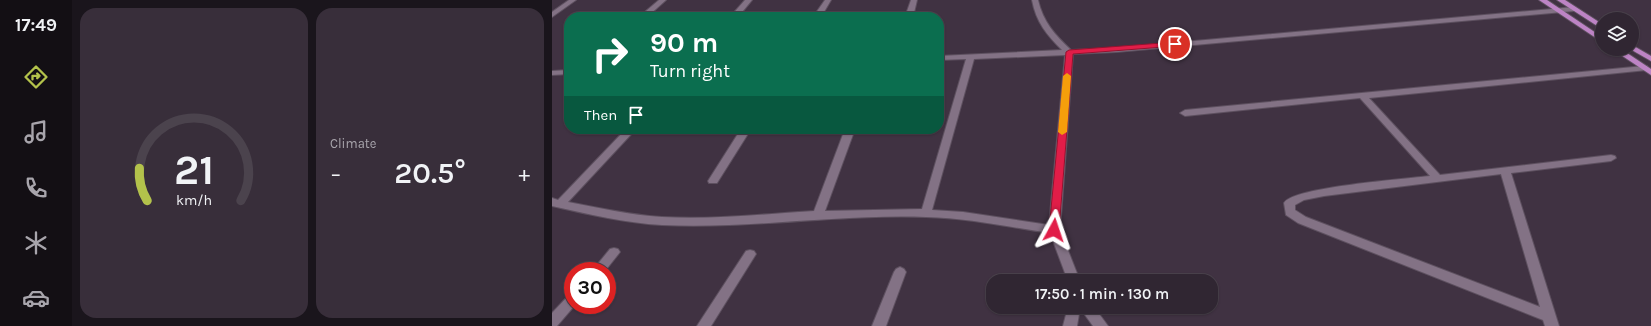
<!DOCTYPE html>
<html lang="en">
<head>
<meta charset="utf-8">
<style>
	:root { --surface:#302632; --page:#382e3a; --text:#f1f3f6; --muted:#a8a5ac; --line:#4b434d; --accent:#b3c24b }
	body { margin:0; font-family:Karla,sans-serif; background:var(--page); color:var(--text); height:100vh; display:flex; flex-direction:column; font-size:15px; white-space:nowrap }
	* { box-sizing:border-box; margin:0 }
	p { font-size:13px; color:var(--muted) }
	.icon { flex:none; width:22px; height:22px; fill:none; stroke:currentColor; stroke-width:2; stroke-linecap:round; stroke-linejoin:round }
	.map { position:relative; flex:1; overflow:hidden }
	.panel { display:flex; flex-direction:column; gap:8px; padding:8px; background:#1a151c; width:480px }
	.panel>* { flex:none }
	.top-card { position:absolute; left:12px; top:12px; width:380px; height:122px; border-radius:16px; box-shadow:0 1px 3px #0004,0 0 0 1px var(--line); background:#0b6e4f; color:#fff; overflow:hidden }
	.controls { position:absolute; left:1043px; top:12px; display:grid; gap:8px }
	.controls a { display:grid; place-items:center; width:44px; height:44px; border-radius:50%; background:var(--surface); box-shadow:0 1px 3px #0004,0 0 0 1px var(--line); font-size:20px }
	.speed { position:absolute; left:12px; top:262px; display:flex; gap:8px; font-size:20px; font-weight:700; text-align:center }
	.speed>* { display:grid; place-content:center; width:52px; height:52px; border-radius:50%; background:var(--surface); box-shadow:0 1px 3px #0004,0 0 0 1px var(--line); line-height:1 }
	.speed .limit { border:6px solid #d22; background:#fff; color:#111 }
	.pin { position:absolute; display:grid; place-items:center; width:34px; height:34px; color:#fff; margin:-17px; border:2px solid #fff; border-radius:50%; box-shadow:0 1px 4px #0007 }
	.me { position:absolute; width:44px; margin:-22px; rotate:5deg; stroke-linejoin:round; filter:drop-shadow(0 0 3px #0008) }
	.turn { display:flex; align-items:center; gap:14px; height:84px; padding:0 20px; font-size:18px }
	.turn .icon { width:52px; height:52px; stroke-width:2.5 }
	.turn b { display:block; font-size:28px; line-height:34px }
	.then { display:flex; align-items:center; height:38px; padding:0 20px; background:#0003; gap:8px; font-size:15px }
	.big { font-size:30px; font-weight:600; line-height:1.1 }
	.panel .tile { flex:1; display:flex; flex-direction:column; justify-content:center; gap:6px; min-width:0; padding:0 14px; border-radius:16px; background:var(--page) }
	.panel .dial { align-items:center; gap:0 }
	.dial svg { height:104px; overflow:visible; fill:none; stroke:var(--line); stroke-width:7; stroke-linecap:round; text-anchor:middle }
	.dial text { fill:var(--text); stroke:none }
	.heat { display:flex; justify-content:space-between; align-items:center; font-size:22px; direction:ltr }
	.panel .tiles { flex:1; display:grid; gap:8px; grid-template-columns:repeat(2,1fr) }
	.trip { position:absolute; left:434px; top:274px; width:232px; height:40px; border-radius:16px; background:var(--surface); box-shadow:0 1px 3px #0004,0 0 0 1px var(--line); font-weight:600; line-height:40px; text-align:center }
	main { display:flex; flex:1; min-height:0 }
	.menu { display:flex; flex-direction:column; width:72px; justify-content:space-around; align-items:center; background:#130f14; color:var(--muted) }
	.menu .icon { width:28px; height:28px }
	.menu .on { color:var(--accent) }
	.menu b { font-size:18px; color:var(--text) }
	.map>svg:first-child { display:block }
	.lines { fill:none; stroke-linecap:round; stroke-linejoin:round }
	.minor-casing { stroke:#5d505f; stroke-width:2 }
	.major-casing { stroke:#5d505f; stroke-width:2 }
	.minor { fill:#837285; fill-rule:evenodd }
	.major { fill:#bd84c5; fill-rule:evenodd }
	.route { fill:#e11d48; stroke:#92132f }
	.slow { fill:#f59e0b }
</style>
</head>
<body>
<main>
<nav class="menu">
<b>17:49</b>
<svg class="icon on" aria-label="directions" viewBox="0 0 24 24"><path d="M12 3l9 9-9 9-9-9zM9 14v-3h6M13 9l2 2-2 2"/></svg>
<svg class="icon" aria-label="music" viewBox="0 0 24 24"><path d="M9 18V5l10-2v13"/><circle cx="6" cy="18" r="3"/><circle cx="16" cy="16" r="3"/></svg>
<svg class="icon" aria-label="phone" viewBox="0 0 24 24"><path d="M5 4h4l2 5-3 2q2 4 5 5l2-3 5 2v4C11 20 4 13 5 4z"/></svg>
<svg class="icon" aria-label="climate" viewBox="0 0 24 24"><path d="M12 3v18M4 7l16 10M4 17L20 7"/></svg>
<svg class="icon" aria-label="car" viewBox="0 0 24 24"><path d="M5 17H2v-5l4-1 3-4h7l3 4 3 1v5h-3M9 17h6M6 11h13"/><circle cx="7" cy="17" r="2"/><circle cx="17" cy="17" r="2"/></svg>
</nav>
<section class="panel">
<div class="tiles">
<div class="tile dial"><svg viewBox="0 0 100 80">
<path d="M14 69A42 42 0 1 1 86 69"/>
<path d="M14 69A42 42 0 0 1 8 44" stroke="#b3c24b"/>
<text x="50" y="56" font-size="32" font-weight="700">21</text>
<text x="50" y="72" font-size="11">km/h</text>
</svg></div>
<div class="tile"><p>Climate</p>
<div class="heat"><a>−</a><b class="big">20.5°</b><a>+</a></div>
</div>
</div>
</section>
<div class="map">
<svg width="1099" height="326" viewBox="0 0 1099 326">
	<rect width="100%" height="100%" fill="#403242"/>
	<g class="lines">
		<!-- minor casing -->
		<g class="minor-casing">
			<path id="minor" d="M17,0H24L0,17V12Z
				M107,0H114L95,17H87Z
				M193,0H200L186,17H178Z
				M273,0H279L269,17H261Z
				M359,0H365L361,17H353Z
				M480,0H486C491,22 503,35 519,50L564,48L1022,7L1025,9L1022,11L564,52L521,54L508,230L528,281H516L498,233C457,227 416,218 374,217C286,214 198,229 110,225C73,223 36,214 0,206V198L6,200L74,129H84L16,202C47,208 78,215 110,217C160,220 211,214 262,211L293,129H303L273,211L370,209L414,59L387,60V56L510,50C495,35 484,22 480,0ZM513,55L497,225L411,212L380,210L422,59Z
				M1092,66H1095V70L817,98L888,175L1059,155L1063,156L1064,158L1059,161L959,173L1007,326H993L991,320L746,223L734,215L732,203C741,187 854,179 878,176L808,98L633,116L628,113L633,110ZM949,174L988,307L754,217L743,210V205L752,200L772,196Z
				M17,70V74L0,75V71Z
				M189,129H199L165,183H157L156,181Z
				M62,248L66,249L68,252L53,271H40L58,249Z
				M198,250L202,251L204,254L159,326H145L194,251Z
				M348,267L352,269L354,272L334,326H320L342,272L344,269Z
				M21,294V305H23L5,326H0V313L17,295Z
				M516,307H542L556,326H541L528,308L525,326H511Z"/>
		</g>
		<!-- major casing -->
		<g class="major-casing">
			<path id="major" d="M987,0H995L1050,37V42Z
				M1005,0H1013L1050,24V29Z
				M1080,45L1099,56V61L1078,49H1080Z
				M1060,49H1069L1099,69V75Z"/>
		</g>
		<!-- minor -->
		<use href="#minor" class="minor"/>
		<!-- major -->
		<use href="#major" class="major"/>
	</g>
	<!-- route -->
	<path class="route" d="M623,42L625,43V46L521,54L507,230L506,233H498L497,230L514,52L517,50Z"/>
	<!-- slow -->
	<path class="slow" d="M515,73L519,76L515,132L510,135L506,132L511,76Z"/>
</svg>
<div class="controls">
<a><svg class="icon" aria-label="layers" viewBox="0 0 24 24"><path d="M12 4l9 5-9 5-9-5zM3 14l9 5 9-5"/></svg></a>
</div>
<div class="speed"><div class="limit">30</div></div>
<div class="pin" style="left:623px;top:44px;background:#d93025"><svg class="icon" aria-label="arrive" viewBox="0 0 24 24"><path d="M6 21V4h12l-3 4 3 4H6"/></svg></div>
<svg class="me" style="left:502px;top:230px" viewBox="-20 -20 40 40"><path d="M0-17L14 15 0 8-14 15z" fill="#e11d48" stroke="#fff" stroke-width="4"/></svg>
<div class="trip">17:50 · 1 min · 130 m</div>
<div class="top-card">
<div class="turn"><svg class="icon" aria-label="right" viewBox="0 0 24 24"><path d="M7 20v-9h11M14 6l5 5-5 5"/></svg><div><b>90 m</b>Turn right</div></div>
<div class="then">Then<svg class="icon" aria-label="arrive" viewBox="0 0 24 24"><path d="M6 21V4h12l-3 4 3 4H6"/></svg></div>
</div>
</div>
</main>
</body>
</html>
